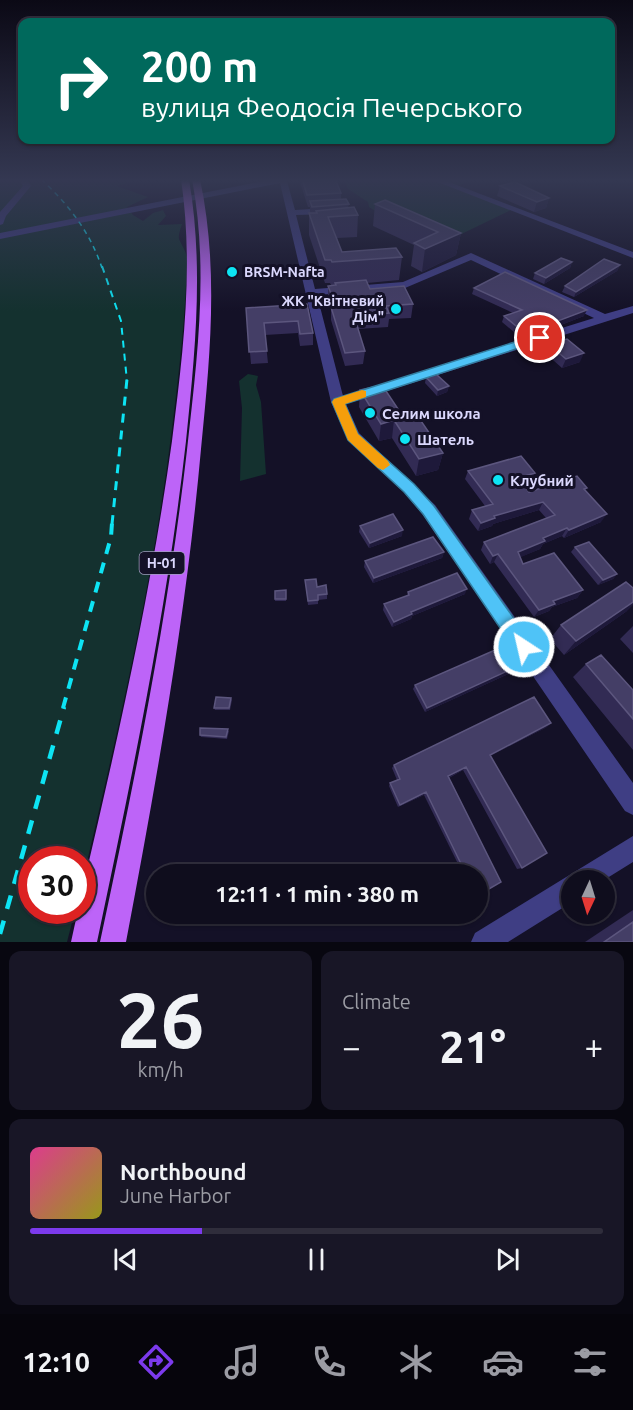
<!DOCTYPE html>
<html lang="en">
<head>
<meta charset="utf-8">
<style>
	:root { --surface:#0f0d1d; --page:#181626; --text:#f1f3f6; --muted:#9b9ca4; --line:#2f2d3b; --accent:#7c3aed }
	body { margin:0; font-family:Ubuntu,sans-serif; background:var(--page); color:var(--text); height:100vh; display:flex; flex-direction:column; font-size:22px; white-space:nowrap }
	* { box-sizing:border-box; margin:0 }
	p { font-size:20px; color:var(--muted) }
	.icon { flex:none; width:33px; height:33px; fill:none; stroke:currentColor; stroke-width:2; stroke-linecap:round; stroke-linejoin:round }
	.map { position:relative; height:942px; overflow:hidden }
	.side { display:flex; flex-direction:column; gap:9px; padding:9px; background:#080710; flex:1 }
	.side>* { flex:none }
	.top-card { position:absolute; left:18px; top:18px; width:597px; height:126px; border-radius:12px; box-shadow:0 2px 4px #0004,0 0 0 2px var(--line); background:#00695c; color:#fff; overflow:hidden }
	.needle { width:39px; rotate:184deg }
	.fabs { position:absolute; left:561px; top:870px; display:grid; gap:12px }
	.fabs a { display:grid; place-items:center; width:54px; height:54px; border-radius:50%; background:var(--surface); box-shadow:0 2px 4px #0004,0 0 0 2px var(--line); font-size:30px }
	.speed { position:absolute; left:18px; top:846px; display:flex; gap:12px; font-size:30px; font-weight:700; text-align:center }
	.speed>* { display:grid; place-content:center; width:78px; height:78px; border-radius:50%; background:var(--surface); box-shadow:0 2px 4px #0004,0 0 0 2px var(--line); line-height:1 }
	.speed .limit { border:9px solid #d22; background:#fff; color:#111 }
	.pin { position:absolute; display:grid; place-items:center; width:51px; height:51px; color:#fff; margin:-26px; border:3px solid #fff; border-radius:50%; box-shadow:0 2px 6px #0007 }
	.me { position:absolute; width:66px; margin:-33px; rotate:325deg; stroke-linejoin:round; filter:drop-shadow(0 0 4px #0008) }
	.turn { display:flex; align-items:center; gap:21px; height:126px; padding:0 24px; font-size:27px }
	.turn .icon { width:78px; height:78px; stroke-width:2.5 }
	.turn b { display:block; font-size:42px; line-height:51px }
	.big { font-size:45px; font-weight:600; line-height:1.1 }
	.side .tile { flex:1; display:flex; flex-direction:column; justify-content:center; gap:9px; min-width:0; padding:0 21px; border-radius:12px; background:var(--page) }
	.side .dial { align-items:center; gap:0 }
	.dial b { font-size:78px; line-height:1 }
	.song { display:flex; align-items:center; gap:18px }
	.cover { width:72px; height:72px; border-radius:9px; background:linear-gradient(135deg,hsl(330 70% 55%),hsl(60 70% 35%)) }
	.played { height:6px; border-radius:3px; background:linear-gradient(90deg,var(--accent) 30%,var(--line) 30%) }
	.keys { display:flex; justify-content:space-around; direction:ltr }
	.heat { display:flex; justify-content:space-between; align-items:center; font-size:33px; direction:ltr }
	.side .tiles { flex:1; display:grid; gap:9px; grid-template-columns:1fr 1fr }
	.tile:last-child { grid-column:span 2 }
	.trip { position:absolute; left:146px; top:864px; width:342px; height:60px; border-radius:30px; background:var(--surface); box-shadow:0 2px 4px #0004,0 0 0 2px var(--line); font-weight:600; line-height:60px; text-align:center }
	.dock { display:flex; height:96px; justify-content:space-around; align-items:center; background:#06050c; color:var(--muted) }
	.dock .icon { width:42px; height:42px }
	.dock .active { color:var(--accent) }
	.dock b { font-size:27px; color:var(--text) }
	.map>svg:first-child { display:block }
	.green { fill:#14312f }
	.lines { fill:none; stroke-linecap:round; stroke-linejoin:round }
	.minor { fill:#3f3e84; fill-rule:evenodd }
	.major { fill:#bd64f8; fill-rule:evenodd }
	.rail-far4 { stroke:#0de4f4; stroke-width:1.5; stroke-dasharray:5 4.5; stroke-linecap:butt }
	.rail-far3 { stroke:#0de4f4; stroke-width:2; stroke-dasharray:7 6; stroke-linecap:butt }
	.rail-far2 { stroke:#0de4f4; stroke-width:3; stroke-dasharray:9 8; stroke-linecap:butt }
	.rail-far1 { stroke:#0de4f4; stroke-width:4; stroke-dasharray:11 9; stroke-linecap:butt }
	.rail { stroke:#0de4f4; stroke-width:4.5; stroke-dasharray:14 12; stroke-linecap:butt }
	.wall { fill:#322b54 }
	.shaded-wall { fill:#1e193a }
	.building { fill:#443e66; stroke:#5c567e; stroke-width:1.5 }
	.route { fill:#4fc3f7; stroke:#337fa1; stroke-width:1.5 }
	.slow { fill:#f59e0b }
	.poi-dot { fill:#0de4f4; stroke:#141127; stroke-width:2 }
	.labels { text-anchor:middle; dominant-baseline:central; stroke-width:6; stroke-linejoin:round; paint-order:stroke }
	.far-poi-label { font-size:14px; font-weight:bold; fill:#dbd8fd; stroke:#141127; text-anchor:start }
	.shield { fill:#141127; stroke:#9f9cbd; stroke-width:1.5 }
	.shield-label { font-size:14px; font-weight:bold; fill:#dbd8fd }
	.poi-label { font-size:15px; font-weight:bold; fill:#dbd8fd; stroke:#141127; text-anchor:start }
</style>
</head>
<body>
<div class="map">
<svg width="633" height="942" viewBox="0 0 633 942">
	<rect width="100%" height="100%" fill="#141127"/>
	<!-- green -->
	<path class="green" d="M0,179H141L117,186L148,197L127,207L133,215L143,221L153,213L163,210L166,216L158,225L182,224C181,228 178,234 179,239C182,246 185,249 187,257C186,315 179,372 172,429C153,581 118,730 83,879L82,860H32V910L75,911L67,942H0Z
		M344,179H479L454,186L513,209L447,241L377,212L369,207L368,202L348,189Z
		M248,374L258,376L256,385L261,402L266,474L240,481L242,408L239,381Z"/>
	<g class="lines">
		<!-- minor -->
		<path class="minor" d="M19,179H27L31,186L6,216L3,224L0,225V212L23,186Z
			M274,179H290L287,181L295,210L328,208L332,211L328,214L296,215L315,289L403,282L471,253L605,314L633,306V313L346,404L359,433L435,505L633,783V815L625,811L423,515L404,492L348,440L331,402L280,183L0,239V233ZM471,260L594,318L343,396L317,295L405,288Z
			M430,179H441L633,252V258Z
			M633,836V862L604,880H572V902L508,942H471L475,933Z"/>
		<!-- major -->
		<path class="major" d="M181,179H189C204,267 195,353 186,441C167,610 132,776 97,942H71L78,910H82V891C117,742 151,593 172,441C183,353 194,267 181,179Z
			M192,179H200C219,269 210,358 201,449C186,616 157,778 126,942H100C135,779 168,616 187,450C197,359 209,270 192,179Z"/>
		<!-- rail-far4 -->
		<path class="rail-far4" d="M41,179C69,205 90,232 102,268"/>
		<!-- rail-far3 -->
		<path class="rail-far3" d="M102,266L121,321L127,381"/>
		<!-- rail-far2 -->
		<path class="rail-far2" d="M112,524L127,379"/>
		<!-- rail-far1 -->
		<path class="rail-far1" d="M63,708L111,537L112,523"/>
		<!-- rail -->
		<path class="rail" d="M0,934L64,707"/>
	</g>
	<!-- wall -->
	<path class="wall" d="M299,179H323L324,181L341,193V200L349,204L348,208L358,215L357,237L337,238L342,252L402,257L399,280L367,283L370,289L413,304L411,318L389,319L388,327L358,329L365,351L363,364L345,366L331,320V308L328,299V286L331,285L330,283H325L309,235V213H310V207H308Z
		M500,186L549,198L546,208L534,212L497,196Z
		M375,204L461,233L456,255L422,272L411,266L414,245L373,226Z
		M572,262L570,268L544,284L533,279L535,273Z
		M620,265L617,271L574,297L562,292L565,286Z
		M474,288L584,316L548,330L540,324L514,332L502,322L504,316L513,313L472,294Z
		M307,304L313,333V345L300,346L298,333L265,335L268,363L251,364L246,308Z
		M548,344L580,362L562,368L545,353Z
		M426,377L449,386L447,392L437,396L425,383Z
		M360,390L404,418L443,453L438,470L416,476L392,438L379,441L359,407Z
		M468,471L531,481L523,484L529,492L587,488L585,491L601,522L564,538L562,536L543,544L540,549L520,557L523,564L583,590L577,598L552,607L549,611L534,617L494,562L490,564L481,550L484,542L546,518L539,510L493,524L492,526L478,531L469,519L472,510L485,506L465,479Z
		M360,526L402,536L369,548L359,532Z
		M575,547L617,574L613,579L598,585L571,552Z
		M444,552L442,558L373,583L364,567L365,561Z
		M305,580L327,594V599L318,600V604L308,605Z
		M286,590V601H275V599Z
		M408,592L465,594L412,616L411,619L392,627L383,610L384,604L407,596Z
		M627,611L564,655L550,639L561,625Z
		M633,626V653L620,639Z
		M586,664L633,690V750L573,677Z
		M516,667L513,672L425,712L413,689L415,685Z
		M231,698L232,700L230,710H215L214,708Z
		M547,727L490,756L522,868L517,869L463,770L449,778L477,874H463L424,795L398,807L389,786L390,783L397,780L392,768L394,765Z
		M229,731L227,739L201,737L200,735Z
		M633,910V942H585Z"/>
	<!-- shaded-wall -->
	<path class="shaded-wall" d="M549,198L546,208L534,212L537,202Z
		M461,233L456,255L422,272L425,249Z
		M572,262L570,268L544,284L546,278Z
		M620,265L617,271L574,297L576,292Z
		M587,310L584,316L548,330L550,324Z
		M542,318L540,324L514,332L516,326Z
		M584,353L580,362L562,368L566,359Z
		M449,386L447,392L437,396L438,390Z
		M394,420L392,438L379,441L381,424Z
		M443,453L438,470L416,476L419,459Z
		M535,473L531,481L514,486L518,478Z
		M543,502L539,510L493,524L492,526L478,531L481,523L494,516Z
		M607,514L601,522L564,538L569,530Z
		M567,528L562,536L543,544L540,549L514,560L518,552L543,538Z
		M403,530L402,536L369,548L370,543Z
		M444,552L442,558L373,583L374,578Z
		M498,554L494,562L490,564L493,556Z
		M617,574L613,579L598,585L603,580Z
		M467,589L465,594L412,616L411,619L392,627L394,622L411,612Z
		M583,590L577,598L552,607L549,611L534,617L539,610L553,601Z
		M633,602V605L627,611L564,655L576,641Z
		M516,667L513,672L425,712L427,708Z
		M551,723L547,727L486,758L490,755Z
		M466,767L463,770L446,779L448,776Z
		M426,792L424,795L398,807L400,805Z"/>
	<!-- building -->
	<path class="building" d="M302,179H323L324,181H336L341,193L307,195Z
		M515,182L549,198L537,202L500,186Z
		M346,199L349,204L312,207L310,201Z
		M385,200L461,233L425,249L414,243L438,232L375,204Z
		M354,207L358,215L328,217L342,252L396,248L402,257L332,262L331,260H325L309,213H317L316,211Z
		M561,258L572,262L546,278L535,273Z
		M604,259L620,265L576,292L565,286Z
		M505,272L587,310L550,324L542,318L516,326L504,316L522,310L474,288Z
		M366,280L370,289L404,286L413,304L386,306L389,313L354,316L365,351L345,353L331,307L336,306L328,286L336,285L335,283Z
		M307,304L313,333L300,334L298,321L264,323L267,351L249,352L246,308Z
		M567,339L584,353L566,359L548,344Z
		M436,374L449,386L438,390L426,377Z
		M382,385L404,418L417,415L443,453L419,459L394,420L381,424L360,390Z
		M521,456L535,473L518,478L529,492L577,476L587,488L584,489L607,514L569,530L567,528L543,538L545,541L518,552L523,564L554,553L583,590L553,601L555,604L539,610L498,554L493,556L484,542L555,515L543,502L494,516L495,518L481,523L472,510L493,504L468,471Z
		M393,514L403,530L370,543L360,526Z
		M433,537L444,552L374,578L365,561Z
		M589,542L617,574L603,580L575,547Z
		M457,573L467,589L411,612L412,614L394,622L384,604L409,595L408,592Z
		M316,579L317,587L326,585L327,594L318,595V600L308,601L305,580Z
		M626,582L633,588V602L576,641L561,625Z
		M286,590V599H275V591Z
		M502,647L516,667L427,708L415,685Z
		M601,655L633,690V719L586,664Z
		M216,697L231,698L229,708H214Z
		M534,697L551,723L490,755L547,853L522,868L466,767L448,776L501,882L477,896V874H466L426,792L400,805L390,783L400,779L394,765Z
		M200,728L228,729L226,737L200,735Z
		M442,864L447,874H422Z
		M633,922V942H604Z"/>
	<!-- sky -->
	<linearGradient id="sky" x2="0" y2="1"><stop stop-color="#0b0915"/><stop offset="0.58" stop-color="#343852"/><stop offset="1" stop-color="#343852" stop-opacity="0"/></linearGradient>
	<rect width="633" height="311" fill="url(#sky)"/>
	<!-- route -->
	<path class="route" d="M540,334L545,338L544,340L345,404L358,434L414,484L434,506L530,641L532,647L530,653L524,656L517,653L423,514L404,492L348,440L332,402L334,399Z"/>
	<!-- slow -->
	<path class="slow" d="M362,390L366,391V397L345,404L358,434L388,461L390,465L383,470L378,468L348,440L332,402L334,399Z"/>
	<!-- markers -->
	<g class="poi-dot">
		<circle cx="232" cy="272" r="6"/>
		<circle cx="396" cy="309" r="6"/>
		<circle cx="370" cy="413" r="6"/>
		<circle cx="405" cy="439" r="6"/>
		<circle cx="498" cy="480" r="6"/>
	</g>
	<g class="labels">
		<!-- far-poi labels -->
		<g class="far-poi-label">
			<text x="244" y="272">BRSM-Nafta</text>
			<text x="384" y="301" text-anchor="end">ЖК "Квітневий<tspan x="384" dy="16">Дім"</tspan></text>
		</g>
		<!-- shield labels -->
		<rect class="shield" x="139.5" y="552" width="45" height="22" rx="4.5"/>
		<g class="shield-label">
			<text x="162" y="563">Н-01</text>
		</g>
		<!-- poi labels -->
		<g class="poi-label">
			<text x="382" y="413">Селим школа</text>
			<text x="417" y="439">Шатель</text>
			<text x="510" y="480">Клубний</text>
		</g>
	</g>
</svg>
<div class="fabs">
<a><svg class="needle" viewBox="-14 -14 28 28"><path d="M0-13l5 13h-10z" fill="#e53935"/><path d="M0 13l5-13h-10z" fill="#9b9ca4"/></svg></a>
</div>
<div class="speed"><div class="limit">30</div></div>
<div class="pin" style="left:540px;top:338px;background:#d93025"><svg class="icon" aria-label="arrive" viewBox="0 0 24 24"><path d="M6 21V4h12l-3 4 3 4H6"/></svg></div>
<svg class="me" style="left:524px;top:647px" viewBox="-20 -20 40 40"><circle r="17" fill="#4fc3f7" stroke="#fff" stroke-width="3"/><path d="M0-11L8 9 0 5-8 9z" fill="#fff"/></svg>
<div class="trip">12:11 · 1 min · 380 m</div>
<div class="top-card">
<div class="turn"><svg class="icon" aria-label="right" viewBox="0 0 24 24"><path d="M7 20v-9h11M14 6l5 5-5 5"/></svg><div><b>200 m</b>вулиця Феодосія Печерського</div></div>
</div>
</div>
<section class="side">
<div class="tiles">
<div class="tile dial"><b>26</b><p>km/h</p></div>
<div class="tile"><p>Climate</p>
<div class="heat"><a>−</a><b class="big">21°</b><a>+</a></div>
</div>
<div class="tile">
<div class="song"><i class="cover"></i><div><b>Northbound</b><p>June Harbor</p></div></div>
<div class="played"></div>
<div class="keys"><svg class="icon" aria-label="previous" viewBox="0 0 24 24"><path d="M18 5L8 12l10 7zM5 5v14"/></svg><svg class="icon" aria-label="pause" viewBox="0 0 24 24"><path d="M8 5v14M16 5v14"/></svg><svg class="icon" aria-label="next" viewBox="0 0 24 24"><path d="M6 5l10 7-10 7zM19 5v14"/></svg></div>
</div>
</div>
</section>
<nav class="dock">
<b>12:10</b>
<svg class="icon active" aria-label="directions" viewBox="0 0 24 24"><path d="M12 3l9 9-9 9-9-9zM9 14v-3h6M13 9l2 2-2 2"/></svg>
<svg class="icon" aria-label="music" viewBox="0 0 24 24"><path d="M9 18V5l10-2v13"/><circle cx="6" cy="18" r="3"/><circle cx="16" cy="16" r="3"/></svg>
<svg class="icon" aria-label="phone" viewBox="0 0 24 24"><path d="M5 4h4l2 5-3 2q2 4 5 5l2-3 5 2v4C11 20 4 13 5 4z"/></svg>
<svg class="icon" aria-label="climate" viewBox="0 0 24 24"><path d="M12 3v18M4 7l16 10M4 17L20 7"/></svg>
<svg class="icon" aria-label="car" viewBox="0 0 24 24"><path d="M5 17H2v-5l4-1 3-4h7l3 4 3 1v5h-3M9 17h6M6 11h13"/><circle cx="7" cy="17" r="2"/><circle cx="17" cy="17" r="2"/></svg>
<svg class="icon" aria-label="filters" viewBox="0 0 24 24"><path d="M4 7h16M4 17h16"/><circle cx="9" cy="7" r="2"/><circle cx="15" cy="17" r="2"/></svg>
</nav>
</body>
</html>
